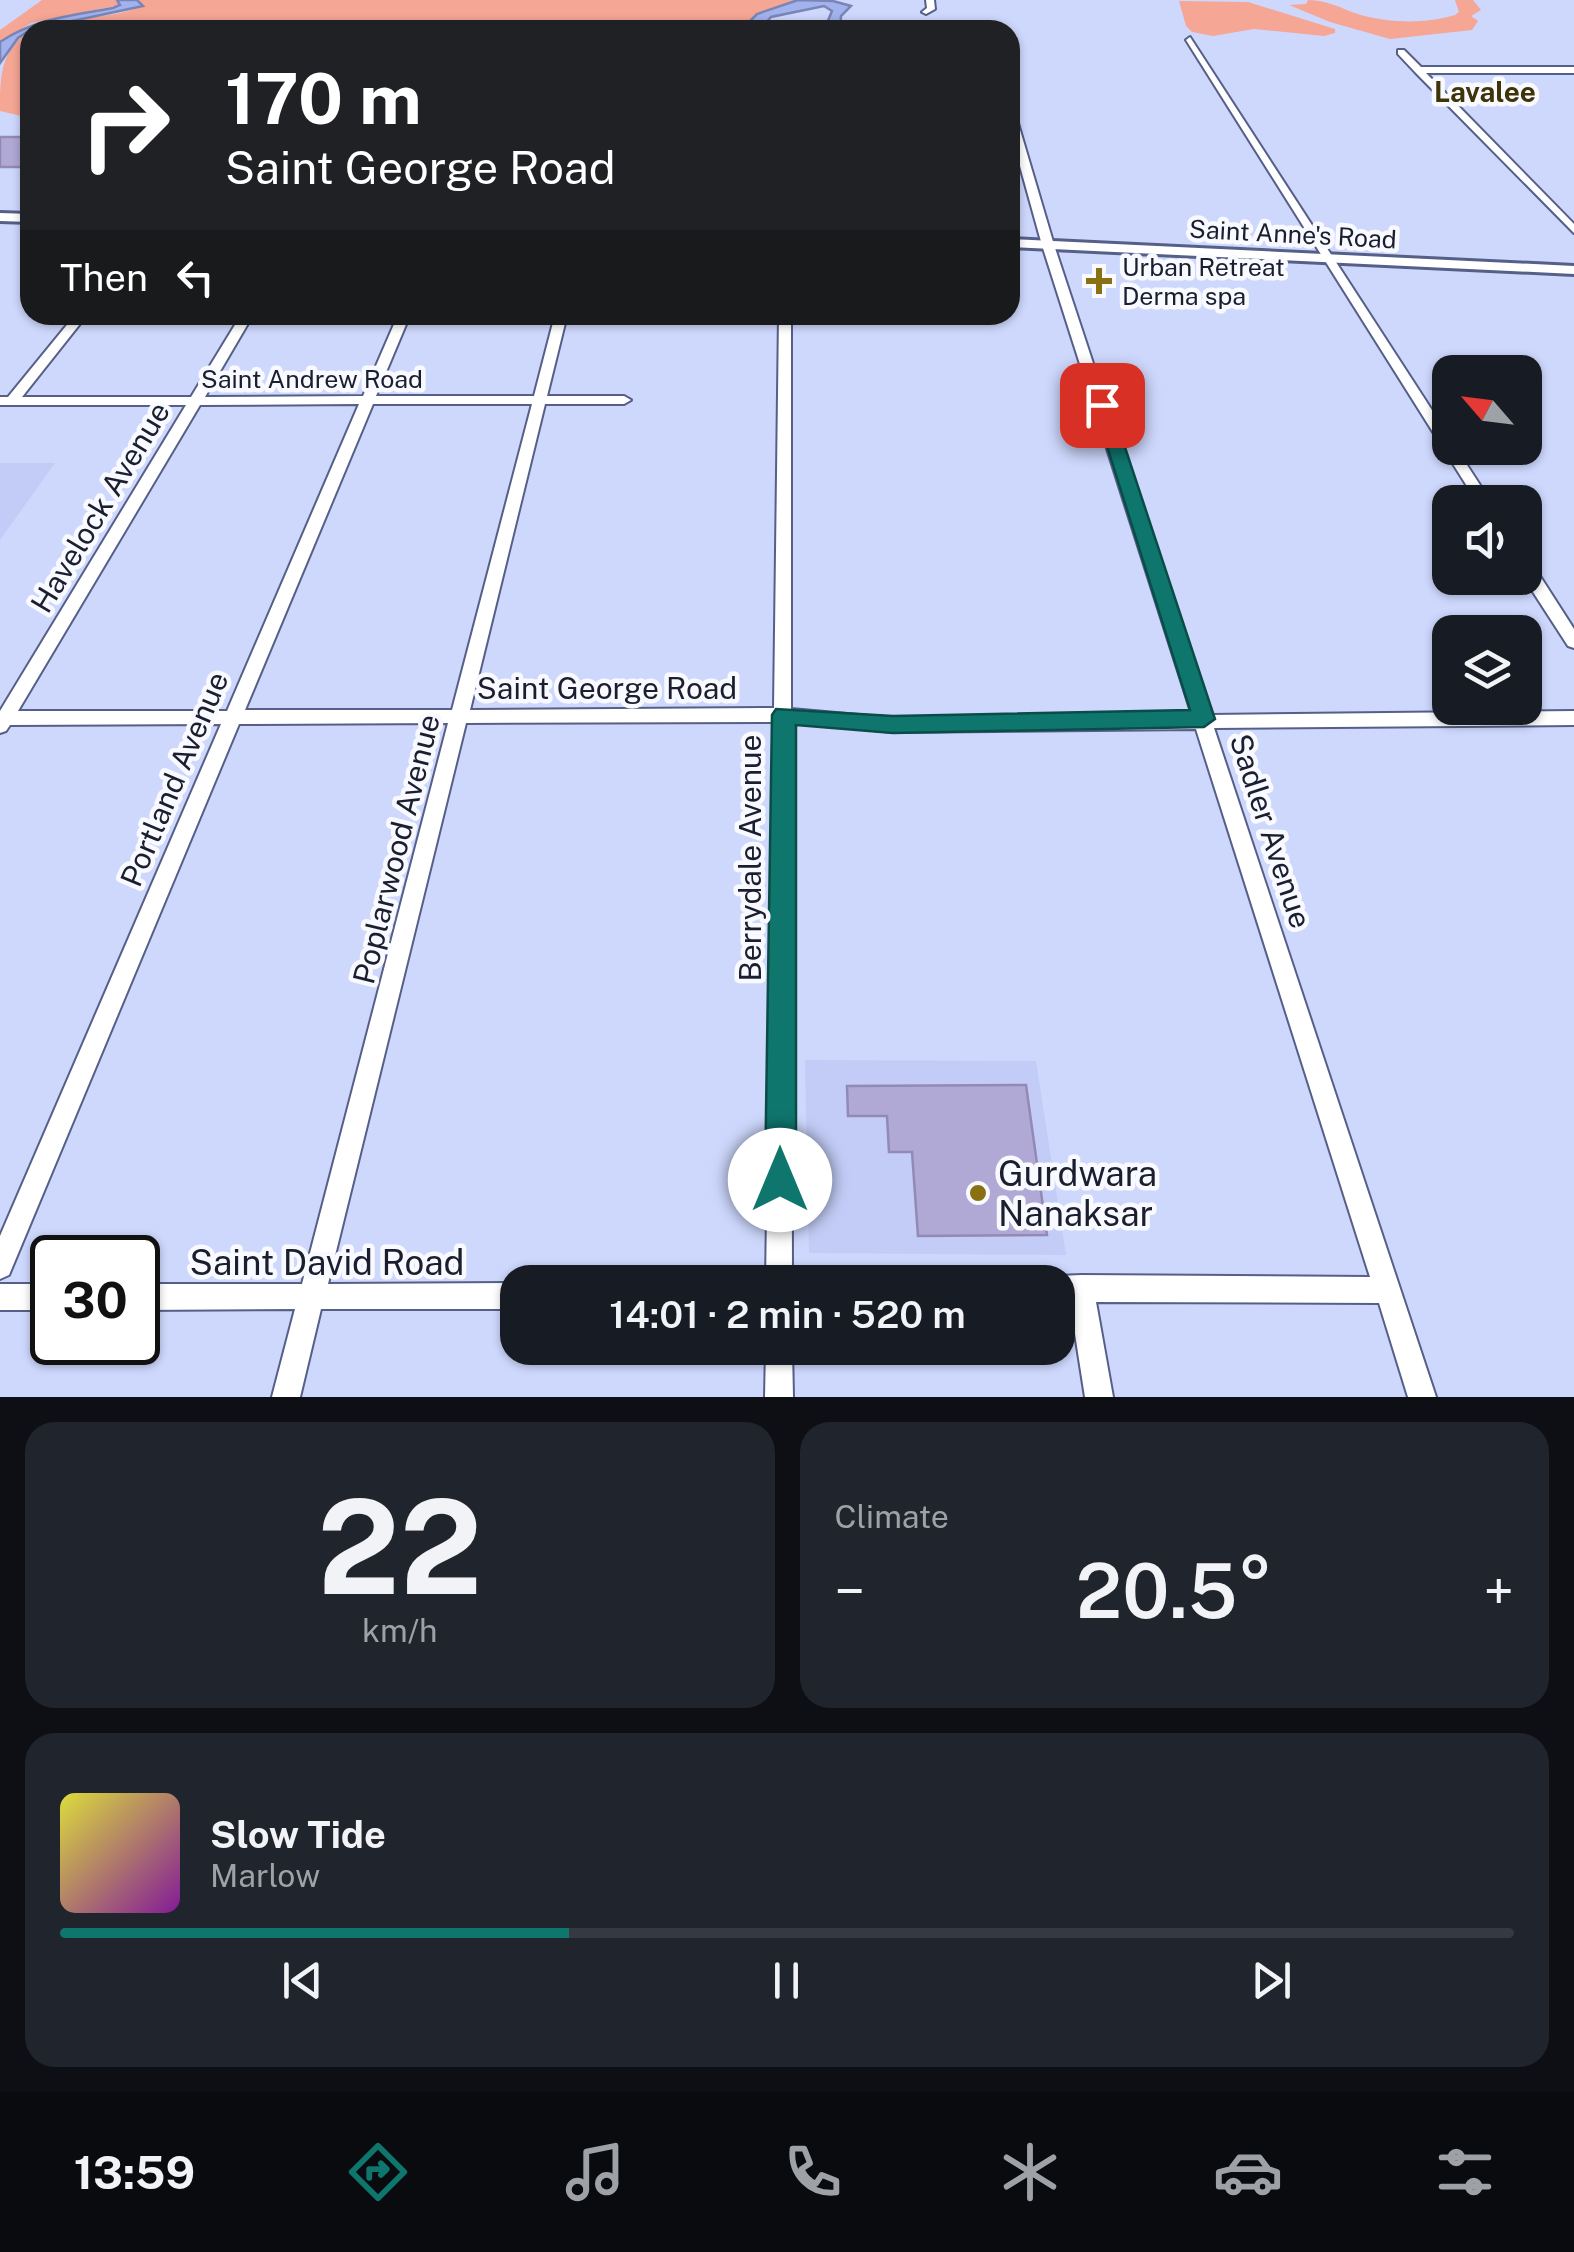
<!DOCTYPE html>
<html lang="en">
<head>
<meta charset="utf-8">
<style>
	:root { --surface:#171b24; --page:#20242c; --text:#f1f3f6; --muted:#9ea1a6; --line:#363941; --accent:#0f766e }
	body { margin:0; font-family:"Public Sans",sans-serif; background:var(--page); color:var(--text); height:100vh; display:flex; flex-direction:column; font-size:38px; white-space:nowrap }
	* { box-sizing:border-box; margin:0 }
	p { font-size:32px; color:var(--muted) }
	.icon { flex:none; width:55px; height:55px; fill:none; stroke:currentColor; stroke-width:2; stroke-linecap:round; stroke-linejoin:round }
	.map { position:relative; height:1397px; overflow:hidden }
	.side { display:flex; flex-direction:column; gap:25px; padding:25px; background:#0d0f14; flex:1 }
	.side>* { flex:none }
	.banner { position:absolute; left:20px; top:20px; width:1000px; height:305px; border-radius:30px; box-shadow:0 2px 8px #0004; background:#202124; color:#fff; overflow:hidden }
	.needle { width:65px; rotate:298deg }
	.buttons { position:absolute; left:1432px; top:355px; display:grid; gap:20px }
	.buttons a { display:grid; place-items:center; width:110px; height:110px; border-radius:20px; background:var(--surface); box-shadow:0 2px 8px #0004; font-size:50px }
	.speed { position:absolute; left:30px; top:1235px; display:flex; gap:20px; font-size:50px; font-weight:700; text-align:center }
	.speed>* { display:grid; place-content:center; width:130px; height:130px; border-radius:50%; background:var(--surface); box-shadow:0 2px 8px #0004; line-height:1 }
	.speed .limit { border:5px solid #111; border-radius:15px; background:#fff; color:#111 }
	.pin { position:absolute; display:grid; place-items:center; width:85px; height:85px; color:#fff; margin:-42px; border-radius:20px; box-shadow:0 5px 15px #0006 }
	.me { position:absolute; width:110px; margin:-55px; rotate:0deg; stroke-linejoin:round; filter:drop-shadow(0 0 8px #0008) }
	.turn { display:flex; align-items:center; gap:35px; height:210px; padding:0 40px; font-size:45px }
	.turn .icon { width:130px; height:130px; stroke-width:2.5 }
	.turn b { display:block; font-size:70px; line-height:85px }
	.then { display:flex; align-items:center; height:95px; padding:0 40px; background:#0003; gap:20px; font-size:38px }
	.big { font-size:75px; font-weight:600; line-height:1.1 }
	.side .tile { flex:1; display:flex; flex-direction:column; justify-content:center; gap:15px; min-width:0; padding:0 35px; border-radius:30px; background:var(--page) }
	.side .dial { align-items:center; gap:0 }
	.dial b { font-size:130px; line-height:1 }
	.song { display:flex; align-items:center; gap:30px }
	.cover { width:120px; height:120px; border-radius:15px; background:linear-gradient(135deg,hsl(60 70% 55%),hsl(290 70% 35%)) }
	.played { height:10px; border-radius:5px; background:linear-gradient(90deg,var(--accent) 35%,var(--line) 35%) }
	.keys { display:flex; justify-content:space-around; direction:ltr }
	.heat { display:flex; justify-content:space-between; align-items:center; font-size:55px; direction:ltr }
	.side .tiles { flex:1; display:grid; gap:25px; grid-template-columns:1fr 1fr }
	.tile:last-child { grid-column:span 2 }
	.trip { position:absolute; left:500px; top:1265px; width:575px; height:100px; border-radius:30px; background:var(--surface); box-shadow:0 2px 8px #0004; font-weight:600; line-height:100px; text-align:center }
	.tab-bar { display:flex; height:160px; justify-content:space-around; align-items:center; background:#090b0e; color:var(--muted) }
	.tab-bar .icon { width:70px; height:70px }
	.tab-bar .on { color:var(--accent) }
	.tab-bar b { font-size:45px; color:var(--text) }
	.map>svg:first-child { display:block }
	.built { fill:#c2ccf6 }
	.green { fill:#f5a695 }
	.water { fill:#a2b2ef; stroke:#7986b5; stroke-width:2.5 }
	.building { fill:#b0a8d5; stroke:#928ab5; stroke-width:2.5 }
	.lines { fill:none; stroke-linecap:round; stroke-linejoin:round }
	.minor-casing { stroke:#555f87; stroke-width:4 }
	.major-casing { stroke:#555f87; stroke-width:6 }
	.minor { fill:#fff; fill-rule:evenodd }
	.major { fill:#fff; fill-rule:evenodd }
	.route { fill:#0f766e; stroke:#0a4d48; stroke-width:2.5 }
	.poi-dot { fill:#897113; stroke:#f9faff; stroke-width:4 }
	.labels { text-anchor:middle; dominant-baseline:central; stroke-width:9; stroke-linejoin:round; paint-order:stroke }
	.far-street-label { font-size:25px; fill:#1a1e2f; stroke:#f9faff }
	.far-poi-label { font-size:25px; fill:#1a1e2f; stroke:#f9faff; text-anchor:start }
	.far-neighbourhood-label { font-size:28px; font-weight:bold; fill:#3f3309; stroke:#f9faff }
	.street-label { font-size:30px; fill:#1a1e2f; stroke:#f9faff }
	.near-poi-label { font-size:35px; fill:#1a1e2f; stroke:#f9faff; text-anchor:start }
	.near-street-label { font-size:35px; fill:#1a1e2f; stroke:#f9faff }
</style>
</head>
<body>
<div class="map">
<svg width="1574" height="1397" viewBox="0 0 1574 1397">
	<rect width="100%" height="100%" fill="#ced8fd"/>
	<!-- built -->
	<path class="built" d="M0,463H55L0,540Z
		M805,1060L1036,1061L1066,1255L809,1253Z"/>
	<!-- green -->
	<path class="green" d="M42,0H117L120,5L31,23L0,42V30Z
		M137,0H800L757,14L741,30H32C68,16 108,20 143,6Z
		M1308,0C1328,0 1342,9 1361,15C1390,23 1426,24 1455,15L1459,12L1455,0H1473L1481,10L1471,16L1478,21L1472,30L1390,39L1330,22L1289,5L1306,4Z
		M1179,1L1248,2L1335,29V33L1324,36L1254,29L1213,36L1192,32L1186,26Z
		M30,31V118L0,111C0,77 0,50 30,31Z"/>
	<!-- water -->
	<path class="water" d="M117,0H137L143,6L30,30L18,38L0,63V42C36,18 72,16 113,8L120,5Z
		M798,0L833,1L851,6L841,16L840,30H824L832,11L824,6L771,17L760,30H741L757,14Z"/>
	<!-- building -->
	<path class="building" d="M0,137H30V167H0Z
		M1026,1085L1047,1235L918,1236L912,1152H889L887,1116H848L847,1086Z"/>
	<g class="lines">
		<!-- minor casing -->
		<g class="minor-casing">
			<path id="minor" d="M926,0H934L935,9L926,14L922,12L927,8Z
				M1190,37L1450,438V448H1456L1491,502H1477L1186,40Z
				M1398,50H1404L1421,67H1574V73H1426L1574,224V233L1415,72L1398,54Z
				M1010,110L1015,113L1054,245L1209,715L1574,711V725L1214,728L1436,1397H1408L1379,1303L1096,1302L1113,1397H1085L1070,1302H1058V1282H1048L1049,1280L1058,1276L1081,1275L1370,1277L1196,729L893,732L791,722L792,1282H766L774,722L466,723L328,1284L518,1283V1309H321L300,1397H272L295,1309L138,1310V1284H302L448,723L239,724L9,1275L0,1279V1236L221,724L10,725L6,731L0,733V711L186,405H0V397H8L75,315H87L22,397H191L241,315H253L205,397L363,396L398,315H410L376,396H534L555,315H567L547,396H624L631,400L624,404H545L470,710L774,708L779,315H791V709L893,718L1192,715L1042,245L1010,130ZM359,404L227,711H18L200,405ZM373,404H532L452,710H245Z
				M1525,561L1531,562L1574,629V648L1568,646L1524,578Z
				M0,1284H52V1310H0Z
				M766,1348H792L793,1397H765Z"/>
		</g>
		<!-- major casing -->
		<g class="major-casing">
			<path id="major" d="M0,213L30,214V222L0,221Z
				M1010,239L1574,266V274L1010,247Z"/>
		</g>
		<!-- minor -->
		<use href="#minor" class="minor"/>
		<!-- major -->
		<use href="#major" class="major"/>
	</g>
	<!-- route -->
	<path class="route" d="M1102,400L1111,405L1215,719L1204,727L893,733L796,725V1180L791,1191L780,1196L769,1191L765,1180L772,715L776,709L893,716L1190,710L1094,405Z"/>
	<!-- markers -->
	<g class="poi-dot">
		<path d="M1094 266h10v10h10v10h-10v10h-10v-10h-10v-10h10z"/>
		<circle cx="978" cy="1193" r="10"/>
	</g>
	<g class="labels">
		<!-- far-street labels -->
		<g class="far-street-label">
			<text transform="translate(1293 234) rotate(3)">Saint Anne's Road</text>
			<text x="312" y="379">Saint Andrew Road</text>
		</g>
		<!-- far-poi labels -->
		<g class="far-poi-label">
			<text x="1122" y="267">Urban Retreat<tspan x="1122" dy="29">Derma spa</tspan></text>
		</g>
		<!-- far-neighbourhood labels -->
		<g class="far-neighbourhood-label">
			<text x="1485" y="91">Lavalee</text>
		</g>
		<!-- street labels -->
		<g class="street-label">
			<text transform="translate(100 507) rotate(-59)">Havelock Avenue</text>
			<text x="607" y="688">Saint George Road</text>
			<text transform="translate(174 779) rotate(-67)">Portland Avenue</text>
			<text transform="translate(1271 831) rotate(72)">Sadler Avenue</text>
			<text transform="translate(396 849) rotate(-76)">Poplarwood Avenue</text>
			<text transform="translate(750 858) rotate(-90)">Berrydale Avenue</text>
		</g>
		<!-- near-poi labels -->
		<g class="near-poi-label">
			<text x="998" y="1173">Gurdwara<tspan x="998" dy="40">Nanaksar</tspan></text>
		</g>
		<!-- near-street labels -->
		<g class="near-street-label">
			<text x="327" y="1262">Saint David Road</text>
		</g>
	</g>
</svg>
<div class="buttons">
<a><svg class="needle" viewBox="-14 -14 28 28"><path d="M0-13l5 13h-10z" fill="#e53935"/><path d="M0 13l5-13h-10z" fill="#9ea1a6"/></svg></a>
<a><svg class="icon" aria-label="sound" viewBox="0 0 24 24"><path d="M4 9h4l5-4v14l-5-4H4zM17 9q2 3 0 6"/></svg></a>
<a><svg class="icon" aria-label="layers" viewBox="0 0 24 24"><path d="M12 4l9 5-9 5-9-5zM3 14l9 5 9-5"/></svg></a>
</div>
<div class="speed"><div class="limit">30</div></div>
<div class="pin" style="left:1102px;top:405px;background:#d93025"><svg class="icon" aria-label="arrive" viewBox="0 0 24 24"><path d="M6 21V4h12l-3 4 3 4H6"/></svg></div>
<svg class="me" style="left:780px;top:1180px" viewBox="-20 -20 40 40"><circle r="19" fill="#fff"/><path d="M0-13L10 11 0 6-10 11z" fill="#0f766e"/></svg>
<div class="trip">14:01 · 2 min · 520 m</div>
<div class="banner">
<div class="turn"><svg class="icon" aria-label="right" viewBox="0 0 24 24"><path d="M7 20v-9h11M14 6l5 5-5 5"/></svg><div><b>170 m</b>Saint George Road</div></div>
<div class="then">Then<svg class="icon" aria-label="left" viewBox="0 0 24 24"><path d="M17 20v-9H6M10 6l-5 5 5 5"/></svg></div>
</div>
</div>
<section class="side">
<div class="tiles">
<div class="tile dial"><b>22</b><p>km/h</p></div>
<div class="tile"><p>Climate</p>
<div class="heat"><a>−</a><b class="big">20.5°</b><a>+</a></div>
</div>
<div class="tile">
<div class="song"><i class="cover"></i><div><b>Slow Tide</b><p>Marlow</p></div></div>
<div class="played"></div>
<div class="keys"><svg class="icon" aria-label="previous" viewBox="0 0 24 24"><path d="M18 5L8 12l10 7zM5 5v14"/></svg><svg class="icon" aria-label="pause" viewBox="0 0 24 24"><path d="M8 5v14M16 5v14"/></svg><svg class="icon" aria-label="next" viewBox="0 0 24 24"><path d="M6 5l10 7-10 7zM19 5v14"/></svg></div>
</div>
</div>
</section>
<nav class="tab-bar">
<b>13:59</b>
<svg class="icon on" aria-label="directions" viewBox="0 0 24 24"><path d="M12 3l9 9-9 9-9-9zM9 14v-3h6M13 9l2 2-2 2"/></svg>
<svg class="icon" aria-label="music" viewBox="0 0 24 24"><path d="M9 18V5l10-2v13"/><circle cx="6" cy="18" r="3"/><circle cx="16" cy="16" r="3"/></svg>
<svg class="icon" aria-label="phone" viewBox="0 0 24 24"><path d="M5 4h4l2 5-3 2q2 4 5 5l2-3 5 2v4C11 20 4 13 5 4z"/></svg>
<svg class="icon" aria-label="climate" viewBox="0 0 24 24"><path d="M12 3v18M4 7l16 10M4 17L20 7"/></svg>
<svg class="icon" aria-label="car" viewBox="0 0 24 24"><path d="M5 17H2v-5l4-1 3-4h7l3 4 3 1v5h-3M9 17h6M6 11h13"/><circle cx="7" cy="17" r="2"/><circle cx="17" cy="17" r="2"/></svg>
<svg class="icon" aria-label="filters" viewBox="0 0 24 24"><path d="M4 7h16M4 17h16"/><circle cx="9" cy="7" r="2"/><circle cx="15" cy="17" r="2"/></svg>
</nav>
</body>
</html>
